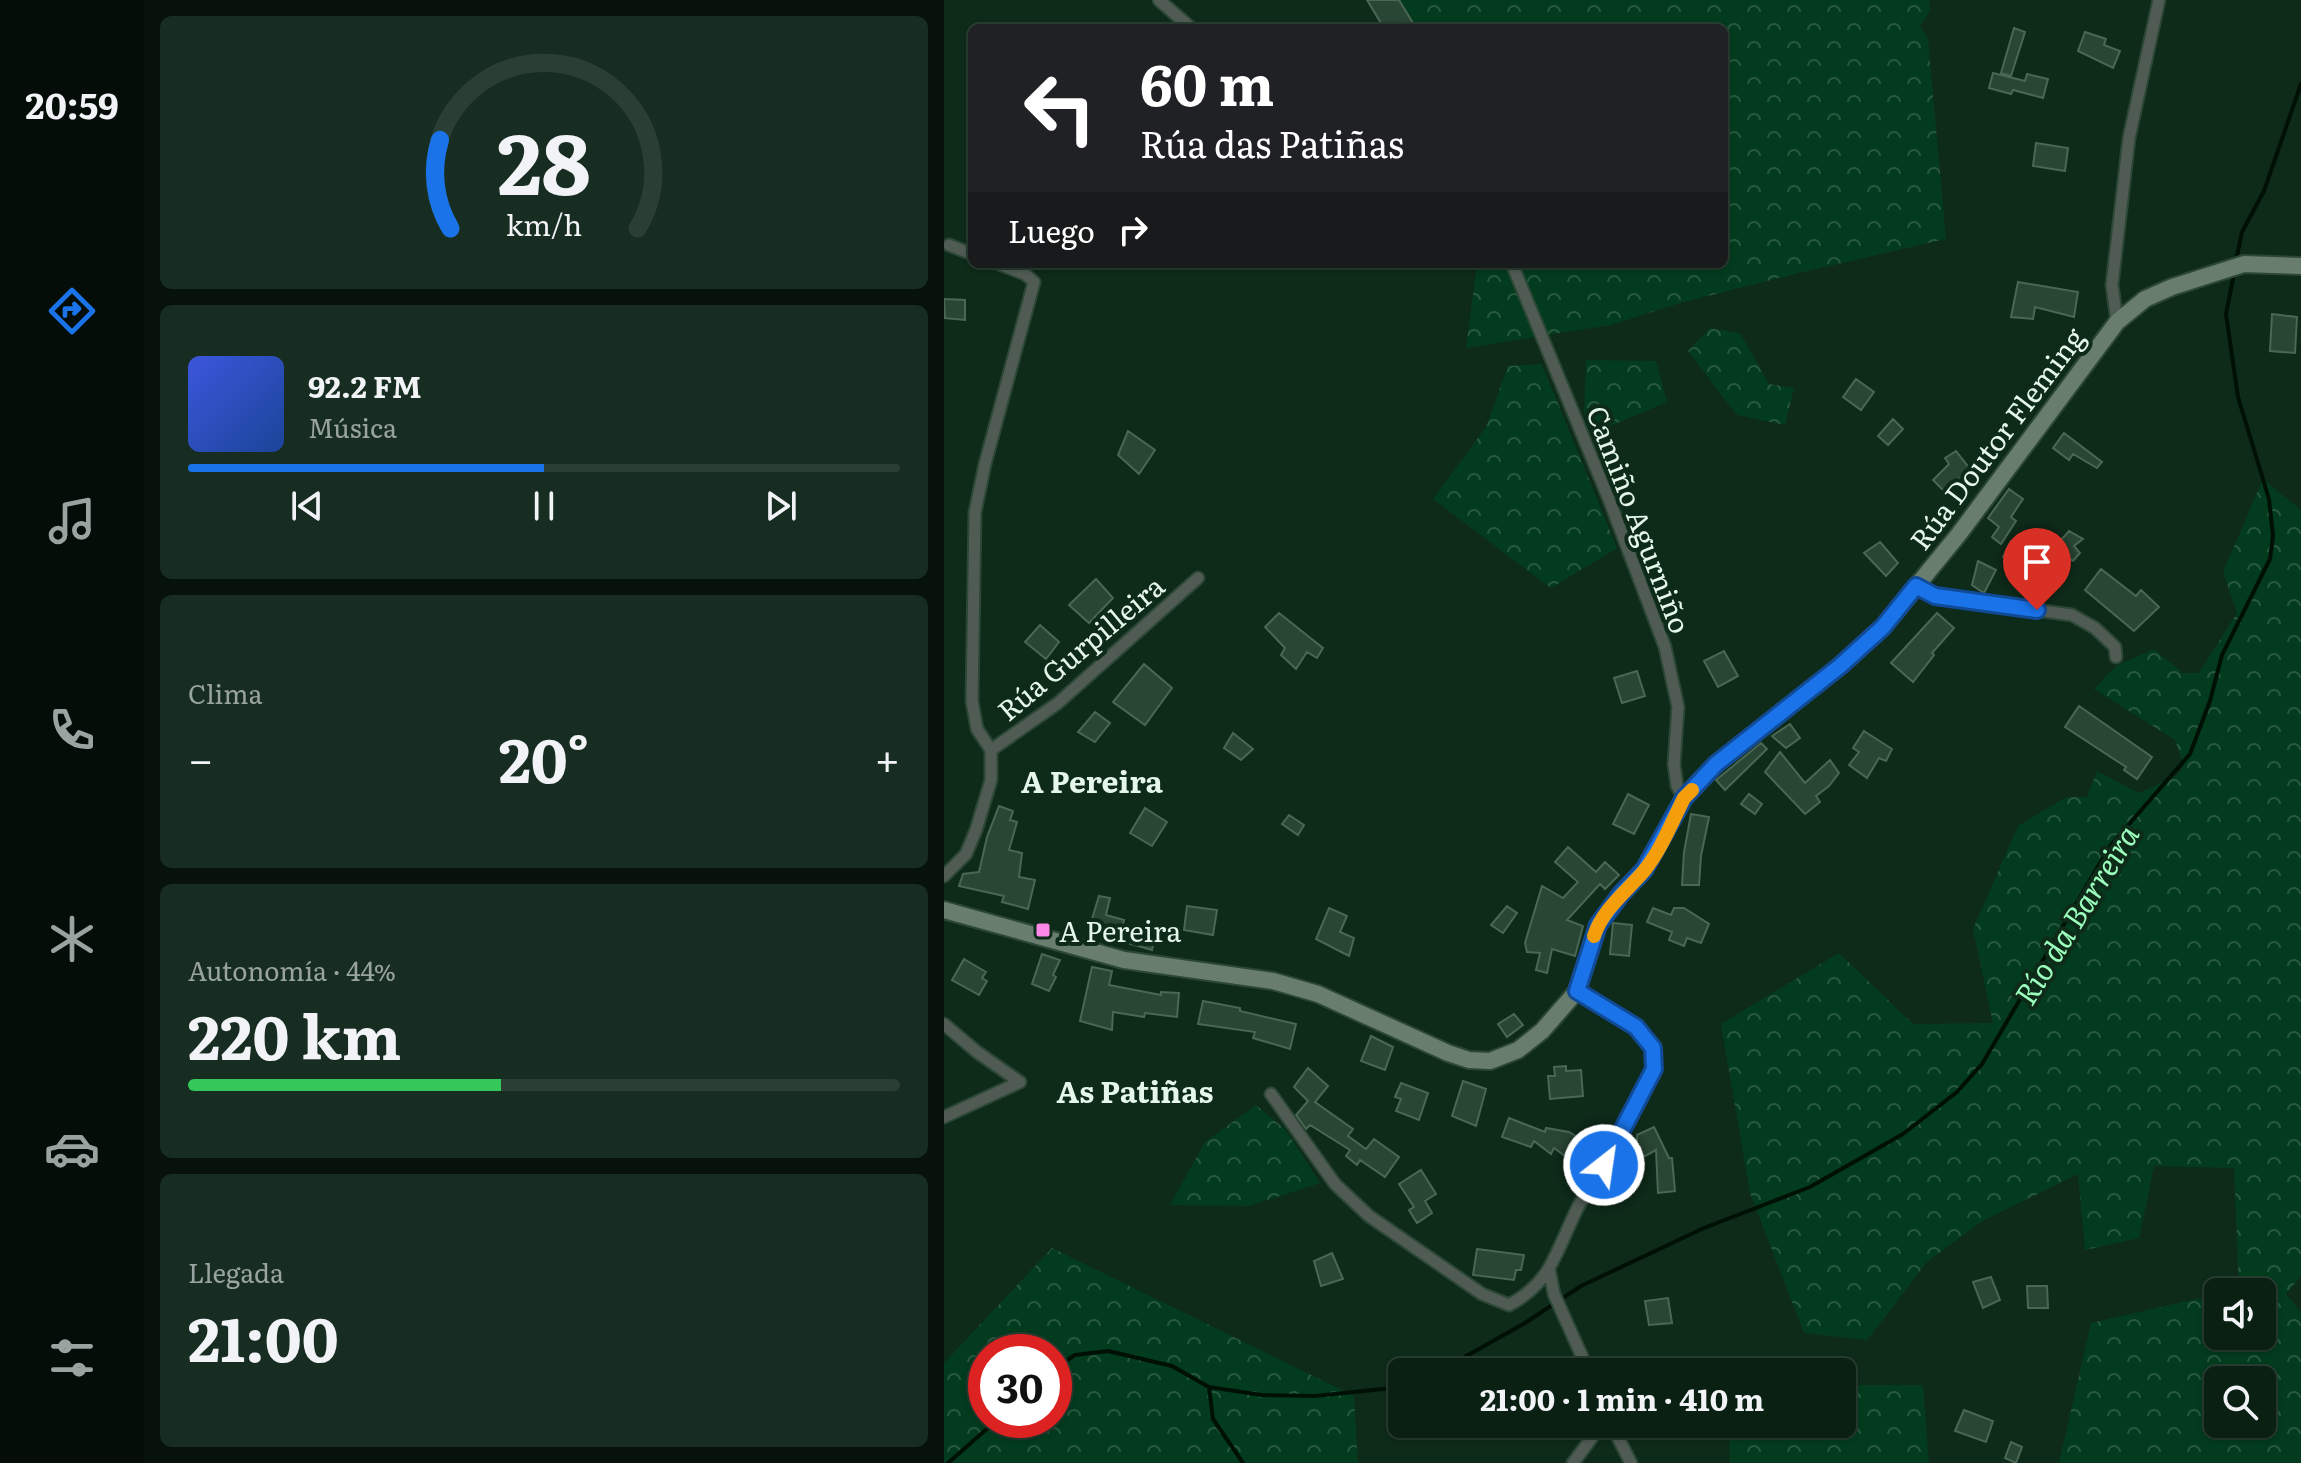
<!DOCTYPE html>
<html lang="es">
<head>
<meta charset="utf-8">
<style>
	:root { --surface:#0a2013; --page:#182d21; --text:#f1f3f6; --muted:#99a3a0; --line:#2a3e33; --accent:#1a73e8 }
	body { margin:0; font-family:Literata,serif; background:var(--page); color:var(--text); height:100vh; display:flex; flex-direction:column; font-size:30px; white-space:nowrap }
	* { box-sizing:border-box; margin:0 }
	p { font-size:26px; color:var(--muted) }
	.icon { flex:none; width:44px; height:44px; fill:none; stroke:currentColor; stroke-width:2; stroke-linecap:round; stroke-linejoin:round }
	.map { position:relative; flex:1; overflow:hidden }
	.sheet { display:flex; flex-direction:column; gap:16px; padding:16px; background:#06120a; width:800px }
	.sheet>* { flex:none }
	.hud { position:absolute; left:24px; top:24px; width:760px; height:244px; border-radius:12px; box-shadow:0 2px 6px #0004,0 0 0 2px var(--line); background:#202124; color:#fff; overflow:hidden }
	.tools { position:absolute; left:1260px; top:1278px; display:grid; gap:16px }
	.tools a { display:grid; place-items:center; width:72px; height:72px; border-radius:12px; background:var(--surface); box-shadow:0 2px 6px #0004,0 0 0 2px var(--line); font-size:40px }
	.speed { position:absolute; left:24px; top:1334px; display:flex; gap:16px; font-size:40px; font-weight:700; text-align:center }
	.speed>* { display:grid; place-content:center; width:104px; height:104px; border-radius:50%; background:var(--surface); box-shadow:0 2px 6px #0004,0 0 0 2px var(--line); line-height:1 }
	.speed .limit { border:12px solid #d22; background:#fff; color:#111 }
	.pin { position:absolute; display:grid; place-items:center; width:68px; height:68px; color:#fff; margin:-82px -34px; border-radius:50% 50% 50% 0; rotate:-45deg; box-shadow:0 0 8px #0007 }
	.pin .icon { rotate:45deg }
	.me { position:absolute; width:88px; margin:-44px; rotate:30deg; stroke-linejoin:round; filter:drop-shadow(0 0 6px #0008) }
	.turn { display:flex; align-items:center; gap:28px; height:168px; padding:0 40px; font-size:36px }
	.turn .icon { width:104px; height:104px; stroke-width:2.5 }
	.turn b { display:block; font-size:56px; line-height:68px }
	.then { display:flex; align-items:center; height:76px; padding:0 40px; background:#0003; gap:16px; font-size:30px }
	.big { font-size:60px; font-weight:700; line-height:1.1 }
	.sheet .tile { flex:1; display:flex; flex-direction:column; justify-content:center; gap:12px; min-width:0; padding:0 28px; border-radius:12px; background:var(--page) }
	.sheet .dial { align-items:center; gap:0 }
	.dial svg { height:208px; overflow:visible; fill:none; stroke:var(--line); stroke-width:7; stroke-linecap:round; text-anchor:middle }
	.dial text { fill:var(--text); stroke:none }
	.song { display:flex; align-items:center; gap:24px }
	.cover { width:96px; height:96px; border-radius:12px; background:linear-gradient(135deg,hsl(230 70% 55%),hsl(220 70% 35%)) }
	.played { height:8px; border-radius:4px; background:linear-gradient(90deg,var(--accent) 50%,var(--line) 50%) }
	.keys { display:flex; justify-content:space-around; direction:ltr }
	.heat { display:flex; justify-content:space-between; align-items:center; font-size:44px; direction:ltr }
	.charge { height:12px; border-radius:6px; background:linear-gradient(90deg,#34c759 44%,var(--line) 0) }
	.trip { position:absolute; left:444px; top:1358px; width:468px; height:80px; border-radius:12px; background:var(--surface); box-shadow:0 2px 6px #0004,0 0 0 2px var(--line); font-weight:700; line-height:80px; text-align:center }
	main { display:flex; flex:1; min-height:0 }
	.menu { display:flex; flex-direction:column; width:144px; justify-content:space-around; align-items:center; background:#040d08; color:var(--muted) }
	.menu .icon { width:56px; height:56px }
	.menu .selected { color:var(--accent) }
	.menu b { font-size:36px; color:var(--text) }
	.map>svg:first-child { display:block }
	.forest { fill:url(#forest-crowns); fill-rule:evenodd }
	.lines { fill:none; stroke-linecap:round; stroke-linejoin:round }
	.stream { stroke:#001005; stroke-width:4 }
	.building { fill:#294533; stroke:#4a6753; stroke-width:2 }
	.street-casing { stroke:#2c4736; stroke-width:15 }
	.secondary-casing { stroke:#2c4736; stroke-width:20 }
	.street { stroke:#505c53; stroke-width:11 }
	.secondary { stroke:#697d6e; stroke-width:16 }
	.route-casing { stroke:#114b97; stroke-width:20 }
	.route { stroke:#1a73e8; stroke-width:14 }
	.slow { stroke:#f59e0b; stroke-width:14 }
	.poi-dot { fill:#fb87e6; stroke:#0e2a19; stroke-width:3 }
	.labels { text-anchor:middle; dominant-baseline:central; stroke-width:8; stroke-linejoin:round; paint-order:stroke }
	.street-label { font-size:28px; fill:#e5f6ea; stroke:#0e2a19 }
	.poi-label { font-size:28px; fill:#e5f6ea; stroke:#0e2a19; text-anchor:start }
	.neighbourhood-label { font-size:30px; font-weight:bold; fill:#e5f6ea; stroke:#0e2a19 }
	.water-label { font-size:30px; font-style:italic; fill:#9bfebd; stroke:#0e2a19 }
</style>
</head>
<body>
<main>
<nav class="menu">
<b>20:59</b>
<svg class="icon selected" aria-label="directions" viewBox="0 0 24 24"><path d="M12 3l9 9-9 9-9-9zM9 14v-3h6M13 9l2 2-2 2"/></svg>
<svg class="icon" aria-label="music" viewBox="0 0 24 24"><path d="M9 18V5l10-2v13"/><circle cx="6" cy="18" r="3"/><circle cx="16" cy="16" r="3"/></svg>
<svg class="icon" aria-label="phone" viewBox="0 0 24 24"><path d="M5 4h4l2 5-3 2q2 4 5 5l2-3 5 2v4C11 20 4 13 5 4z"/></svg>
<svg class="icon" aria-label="climate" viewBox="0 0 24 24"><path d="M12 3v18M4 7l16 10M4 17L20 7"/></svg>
<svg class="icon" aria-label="car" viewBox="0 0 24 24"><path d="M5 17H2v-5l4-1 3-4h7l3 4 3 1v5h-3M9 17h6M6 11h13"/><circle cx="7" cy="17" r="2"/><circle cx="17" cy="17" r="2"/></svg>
<svg class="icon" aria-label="filters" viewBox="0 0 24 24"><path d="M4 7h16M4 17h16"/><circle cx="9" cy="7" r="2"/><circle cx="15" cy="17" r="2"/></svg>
</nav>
<section class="sheet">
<div class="tile dial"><svg viewBox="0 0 100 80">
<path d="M14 69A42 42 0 1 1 86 69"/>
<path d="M14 69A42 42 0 0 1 10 35" stroke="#1a73e8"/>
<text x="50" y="56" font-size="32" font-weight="700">28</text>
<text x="50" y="72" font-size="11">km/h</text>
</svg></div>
<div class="tile">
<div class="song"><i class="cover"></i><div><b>92.2 FM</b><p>Música</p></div></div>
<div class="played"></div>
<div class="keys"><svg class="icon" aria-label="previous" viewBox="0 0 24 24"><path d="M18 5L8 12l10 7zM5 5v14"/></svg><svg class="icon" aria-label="pause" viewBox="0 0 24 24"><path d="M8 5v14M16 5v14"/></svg><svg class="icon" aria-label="next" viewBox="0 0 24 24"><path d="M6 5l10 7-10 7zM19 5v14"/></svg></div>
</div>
<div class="tile"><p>Clima</p>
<div class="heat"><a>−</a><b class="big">20°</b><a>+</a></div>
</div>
<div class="tile"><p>Autonomía · 44%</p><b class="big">220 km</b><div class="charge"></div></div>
<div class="tile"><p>Llegada</p><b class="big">21:00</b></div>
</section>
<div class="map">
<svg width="1357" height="1463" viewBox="0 0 1357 1463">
	<defs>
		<pattern id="forest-crowns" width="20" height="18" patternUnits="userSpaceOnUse" patternTransform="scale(2)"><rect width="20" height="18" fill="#033b1e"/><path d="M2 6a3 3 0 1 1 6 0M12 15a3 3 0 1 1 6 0" fill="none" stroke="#28583f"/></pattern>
	</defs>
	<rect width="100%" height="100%" fill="#0e2a19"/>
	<!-- forest -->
	<path class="forest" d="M451,0H985L986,11L976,26L984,39L1002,239L855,273L736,303L667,325L522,348L533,264H780V28H466Z
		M766,328L796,333L825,384L850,388L841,425L793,415L744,351Z
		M642,360L712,361L723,402L657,430L640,414Z
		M598,364L673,548L607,588L489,499L542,427L564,366Z
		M1319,479L1357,510V1276L1342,1294L1357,1312V1463H1115L1147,1323L1274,1294V1336H1318V1292H1282L1295,1289L1290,1168L1210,1166L1195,1238L1141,1250L1134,1174L1037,1222L983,1262L923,1340L860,1333L806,1193L777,1024L895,953L969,1024L1049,1023L1029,929L1074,826L1122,797H1143L1153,771L1195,793L1232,776L1240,766L1231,740L1150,689L1172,666L1210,649L1239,673H1255L1293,613L1279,572ZM1318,1380V1424H1274V1380Z
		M312,1105L342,1130L376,1183L305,1206L226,1205L261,1142Z
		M108,1248L410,1396L414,1463H0V1363ZM42,1352H110V1420H42Z
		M898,1385H979L985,1463H786L785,1424H898Z"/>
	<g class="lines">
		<!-- stream -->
		<path class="stream" d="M1292,261L1298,232L1320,191L1357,84
			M110,1369L131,1355L164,1351L228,1366L265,1387L318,1395L371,1396L458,1387
			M494,1372L581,1323L637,1286L760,1228L866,1187L959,1134L1013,1092L1038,1064L1166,846L1246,754L1266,701L1278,655L1326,559L1329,536L1325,499L1294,397L1282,314L1290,274
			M265,1387L269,1419L299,1463
			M4,1463L53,1420"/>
	</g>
	<!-- building -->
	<path class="building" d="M423,0H455L472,28H440Z
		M1070,28L1081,32L1067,76L1057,73Z
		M1141,32L1162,39L1160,45L1176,51L1169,68L1134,51Z
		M1049,73L1081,81L1083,74L1104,79L1099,98L1069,90L1067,94L1045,88Z
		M1092,143L1124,148L1121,171L1089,166Z
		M1074,282L1134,292L1130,317L1091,307L1089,319L1067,317Z
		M0,299L21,300V320L1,318Z
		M1328,314L1353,317L1351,353L1326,351Z
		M912,379L930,392L917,410L899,397Z
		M949,419L959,429L944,445L934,436Z
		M184,431L211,450L195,474L174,455Z
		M1120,433L1158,462L1153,468L1129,454L1125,460L1109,448Z
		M1012,451L1026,469L1001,492L989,480L1005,464L1001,458Z
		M1065,489L1079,499L1067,517L1072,521L1057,544L1048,537L1055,527L1044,518Z
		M1125,531L1139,539L1130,546L1136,553L1129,561L1125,558L1116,567L1103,556Z
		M1067,541L1079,551L1068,563L1059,557Z
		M936,542L954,563L942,576L920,553Z
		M1034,561L1052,570L1040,593L1028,585Z
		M1157,569L1192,596L1197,590L1215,607L1190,631L1141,590Z
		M152,579L169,598L145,623L125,605Z
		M335,613L379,648L373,658L363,652L352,669L337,655L341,648L321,627Z
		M993,613L1010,628L988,653L990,655L969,682L947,663Z
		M96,625L115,642L102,659L81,642Z
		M780,651L794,676L774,687L760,661Z
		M200,664L228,688L201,725L169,702Z
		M693,671L701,696L678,703L670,678Z
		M1135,706L1208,757L1193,779L1180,770L1182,767L1121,727Z
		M151,712L166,723L151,742L134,732Z
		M846,724L856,738L842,748L828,736Z
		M920,731L948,749L942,761L935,758L923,778L905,765L915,752L909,748Z
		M289,733L309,749L297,760L280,748Z
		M817,743L823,749L781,790L772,780Z
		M836,752L861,783L886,760L895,773L885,786L872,796L876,802L861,814L821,772Z
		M684,794L705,805L690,834L669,824Z
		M805,794L818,804L811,814L797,804Z
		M55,806L69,811L66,820L73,822L65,850L78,853L75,877L91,880L84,909L58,902L60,896L15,886L19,874L35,872L43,837Z
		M201,808L223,822L208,846L186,833Z
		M747,814L765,817L757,856L755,885H738L740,852Z
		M345,815L360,825L354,835L338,824Z
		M624,847L652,872L661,862L675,875L661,889L656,884L623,920L639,926L631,956L608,949L603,973L592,970L596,953L583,952L581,943L598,886L619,898L634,882L611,862Z
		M155,896L166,898L162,915L180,920L178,928L211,936L208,950L144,932Z
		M243,906L273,910L269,935L240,930Z
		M563,906L573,913L559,933L547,925Z
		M385,908L403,916L396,932L410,938L405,956L372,939Z
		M709,908L727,915L730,908H740L765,924L757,943L743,938L740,946L725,940L728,932L703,922Z
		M669,923L688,925L685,956L666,954Z
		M98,954L116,960L109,975L112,977L105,991L88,984Z
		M20,959L42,972L38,978L43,981L35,995L8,980Z
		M148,967L168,971L165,985L217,995V992L235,993L233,1017L201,1013L200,1017L169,1012L168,1030L136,1021Z
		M259,1001L296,1008V1011L352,1024L346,1049L309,1038L311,1032L254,1024Z
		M570,1014L579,1025L563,1037L554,1024Z
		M427,1036L449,1047L441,1070L417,1061Z
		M622,1066V1071L637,1070L639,1096L606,1099L604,1076H611L610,1067Z
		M364,1068L384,1086L371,1102L409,1129L404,1136L422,1149L430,1139L455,1157L441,1177L416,1160L413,1165L402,1156L406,1150L366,1125L362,1129L352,1115L364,1101L350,1087Z
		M519,1081L542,1089L532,1126L508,1116Z
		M457,1083L484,1093L475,1120L452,1111L457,1099L451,1097Z
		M565,1118L601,1132L602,1128L625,1132L654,1149L641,1171L610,1148L607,1154L590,1141L587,1147L558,1137Z
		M710,1127L725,1158H728L731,1191L714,1193L712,1150L692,1161L687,1148L693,1145V1135Z
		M477,1170L492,1194L481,1201L488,1213L473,1223L465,1210L470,1207L455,1184Z
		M533,1249L580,1255L577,1270H572L570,1280L529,1275Z
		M388,1253L399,1279L377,1286L370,1261Z
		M1047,1277L1056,1300L1039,1308L1029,1282Z
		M1083,1286H1103L1104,1308H1084Z
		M724,1298L728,1323L705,1325L701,1301Z
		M1020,1410L1049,1421L1042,1442L1011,1431Z
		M1067,1442L1078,1447L1072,1463L1061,1458Z"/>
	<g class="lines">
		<!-- street casing -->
		<g class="street-casing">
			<path id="street" d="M215,0L247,28
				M5,245L28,254
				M568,264L666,502L721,647L734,707L730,764L733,786L740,798
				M1173,322L1168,285L1185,138L1215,0
				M972,586L991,596L1128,615L1151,628L1171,647L1172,657
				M47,750L114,703L254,578
				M0,876L22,854L32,830L47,780V750L33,729L28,701L31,512L41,464L90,282L81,274L55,264
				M0,1024L33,1052L76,1082L0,1117
				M327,1094L391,1184L425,1216L538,1294L565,1305C582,1296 595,1285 605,1268C616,1249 624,1227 634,1207C651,1175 718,1083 709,1050C702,1026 653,1004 633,991
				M605,1269L610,1294L645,1372
				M667,1424L687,1463
				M629,1463L658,1424"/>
		</g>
		<!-- secondary casing -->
		<g class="secondary-casing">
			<path id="secondary" d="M0,910L180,960L329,981L374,994L504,1053L525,1060L546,1061L574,1050L598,1031L633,991L654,925L677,894L700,870L740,798L772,764L896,666L939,627L1015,534L1173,322L1201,299L1228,287L1300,264L1357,266"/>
		</g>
		<!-- street -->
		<use href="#street" class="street"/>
		<!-- secondary -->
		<use href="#secondary" class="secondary"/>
	</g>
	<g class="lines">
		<!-- route casing -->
		<g class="route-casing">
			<path id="route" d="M660,1165L710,1069L709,1048L692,1027L633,991L654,925L677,894L700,870L740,798L772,764L896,666L939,627L972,586L991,596L1093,610"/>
		</g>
		<!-- route -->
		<use href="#route" class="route"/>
		<!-- slow -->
		<path class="slow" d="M650,936C659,909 682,892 700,871C717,850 728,822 740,798L748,790"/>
	</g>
	<!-- markers -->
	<rect class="poi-dot" x="91" y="922" width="16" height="16" rx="4"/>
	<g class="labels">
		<!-- street labels -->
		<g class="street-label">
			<text transform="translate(1052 438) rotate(-53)">Rúa Doutor Fleming</text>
			<text transform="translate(696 519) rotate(69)">Camiño Agurniño</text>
			<text transform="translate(136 647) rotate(-40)">Rúa Gurpilleira</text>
		</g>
		<!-- poi labels -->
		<g class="poi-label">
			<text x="115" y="930">A Pereira</text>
		</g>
		<!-- neighbourhood labels -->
		<g class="neighbourhood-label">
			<text x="148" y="780">A Pereira</text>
			<text x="191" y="1090">As Patiñas</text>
		</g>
		<!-- water labels -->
		<g class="water-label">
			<text transform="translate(1131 914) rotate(-58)">Río da Barreira</text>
		</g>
	</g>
</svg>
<div class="tools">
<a><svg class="icon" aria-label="sound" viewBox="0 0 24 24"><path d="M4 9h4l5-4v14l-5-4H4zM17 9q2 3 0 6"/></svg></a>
<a><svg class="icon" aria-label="search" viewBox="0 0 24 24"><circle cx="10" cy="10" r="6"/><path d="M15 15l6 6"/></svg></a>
</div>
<div class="speed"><div class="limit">30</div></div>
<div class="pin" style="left:1093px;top:610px;background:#d93025"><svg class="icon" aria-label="arrive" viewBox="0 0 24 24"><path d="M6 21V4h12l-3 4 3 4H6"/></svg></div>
<svg class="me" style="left:660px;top:1165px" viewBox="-20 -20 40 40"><circle r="17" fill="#1a73e8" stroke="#fff" stroke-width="3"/><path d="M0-11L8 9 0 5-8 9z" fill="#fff"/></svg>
<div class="trip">21:00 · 1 min · 410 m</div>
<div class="hud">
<div class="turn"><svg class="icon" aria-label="left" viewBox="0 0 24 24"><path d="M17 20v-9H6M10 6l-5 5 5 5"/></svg><div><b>60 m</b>Rúa das Patiñas</div></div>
<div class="then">Luego<svg class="icon" aria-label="right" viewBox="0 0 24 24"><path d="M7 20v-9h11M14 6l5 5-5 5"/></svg></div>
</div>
</div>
</main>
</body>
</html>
